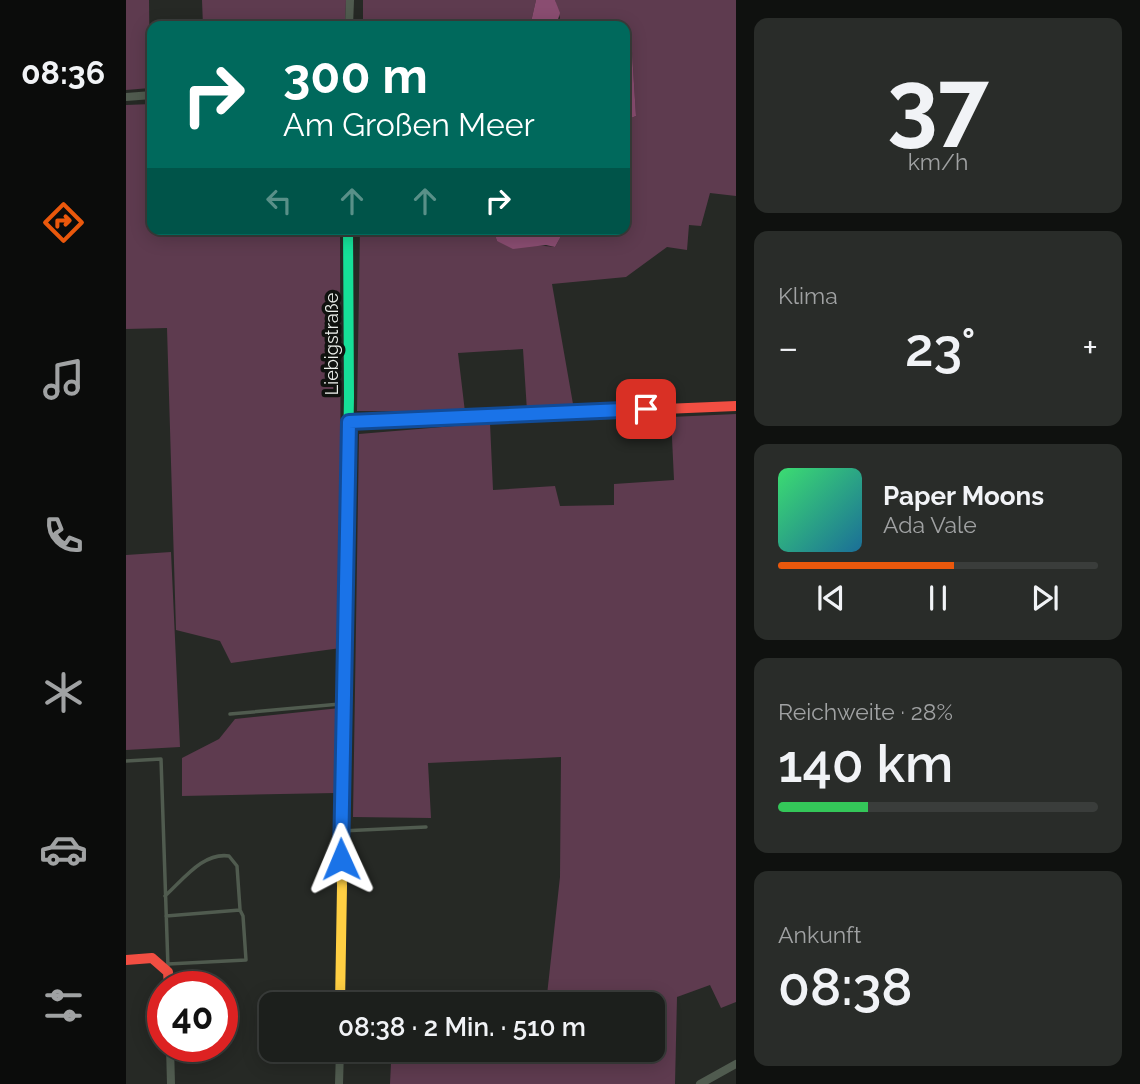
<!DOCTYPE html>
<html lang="de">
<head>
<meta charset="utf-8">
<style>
	:root { --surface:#1c1f1c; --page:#292c29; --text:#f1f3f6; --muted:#a0a2a3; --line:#3a3d3b; --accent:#ea580c }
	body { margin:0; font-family:Raleway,sans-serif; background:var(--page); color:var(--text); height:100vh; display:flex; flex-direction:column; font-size:26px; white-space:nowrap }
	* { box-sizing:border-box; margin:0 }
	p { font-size:23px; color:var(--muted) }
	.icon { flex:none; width:38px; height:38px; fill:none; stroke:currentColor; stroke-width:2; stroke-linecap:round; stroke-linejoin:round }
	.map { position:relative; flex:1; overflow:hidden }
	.sheet { display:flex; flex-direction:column; gap:18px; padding:18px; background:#0f110f; width:404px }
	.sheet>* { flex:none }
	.banner { position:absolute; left:21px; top:21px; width:483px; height:214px; border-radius:14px; box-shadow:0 4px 18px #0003,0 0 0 2px var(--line); background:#00695c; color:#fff; overflow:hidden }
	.speed { position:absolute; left:21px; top:971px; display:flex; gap:14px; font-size:35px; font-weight:700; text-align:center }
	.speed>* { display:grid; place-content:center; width:91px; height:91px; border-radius:50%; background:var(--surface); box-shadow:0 4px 18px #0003,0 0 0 2px var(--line); line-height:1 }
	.speed .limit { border:10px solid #d22; background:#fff; color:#111 }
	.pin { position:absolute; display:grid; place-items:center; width:60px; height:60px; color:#fff; margin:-30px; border-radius:14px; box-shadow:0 4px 10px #0006 }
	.me { position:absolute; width:77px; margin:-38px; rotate:359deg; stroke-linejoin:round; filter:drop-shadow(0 0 5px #0008) }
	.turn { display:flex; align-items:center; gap:24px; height:147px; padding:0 21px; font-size:32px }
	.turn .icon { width:91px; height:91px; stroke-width:2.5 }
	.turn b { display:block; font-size:49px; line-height:60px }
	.lanes { display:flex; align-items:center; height:66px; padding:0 21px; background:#0003; justify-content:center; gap:35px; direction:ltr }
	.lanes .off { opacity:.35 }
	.big { font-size:52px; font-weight:600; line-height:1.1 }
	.sheet .card { flex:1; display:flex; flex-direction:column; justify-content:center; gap:10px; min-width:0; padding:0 24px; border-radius:14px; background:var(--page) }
	.sheet .dial { align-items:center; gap:0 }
	.dial b { font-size:91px; line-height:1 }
	.song { display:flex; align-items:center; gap:21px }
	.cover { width:84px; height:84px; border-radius:10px; background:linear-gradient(135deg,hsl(140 70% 55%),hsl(200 70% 35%)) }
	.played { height:7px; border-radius:4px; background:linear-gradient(90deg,var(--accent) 55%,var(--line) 55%) }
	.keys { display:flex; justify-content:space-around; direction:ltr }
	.heat { display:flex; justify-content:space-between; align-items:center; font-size:38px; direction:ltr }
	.charge { height:10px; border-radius:5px; background:linear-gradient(90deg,#34c759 28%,var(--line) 0) }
	.trip { position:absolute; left:133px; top:992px; width:406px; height:70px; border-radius:14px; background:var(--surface); box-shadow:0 4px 18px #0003,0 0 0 2px var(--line); font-weight:600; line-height:70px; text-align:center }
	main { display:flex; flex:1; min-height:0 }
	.tab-bar { display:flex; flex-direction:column; width:126px; justify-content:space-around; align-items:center; background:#0b0c0b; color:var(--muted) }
	.tab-bar .icon { width:49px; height:49px }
	.tab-bar .selected { color:var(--accent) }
	.tab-bar b { font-size:32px; color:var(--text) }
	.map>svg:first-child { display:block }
	.green { fill:#5e3b4f }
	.water { fill:#8a4d71 }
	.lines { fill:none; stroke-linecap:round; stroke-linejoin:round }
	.lane { stroke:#505b4f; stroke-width:3.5 }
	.street { stroke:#505b4f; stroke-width:8 }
	.fast { stroke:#16e098; stroke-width:10 }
	.slow { stroke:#ffcf43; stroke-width:10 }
	.jam { stroke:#f24e42; stroke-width:10 }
	.route-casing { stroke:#114b97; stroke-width:18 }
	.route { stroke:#1a73e8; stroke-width:12 }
	.labels { text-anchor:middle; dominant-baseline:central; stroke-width:7; stroke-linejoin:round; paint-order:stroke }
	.street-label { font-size:18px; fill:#edf0ec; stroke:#10120f }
</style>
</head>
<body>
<main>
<nav class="tab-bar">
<b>08:36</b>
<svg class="icon selected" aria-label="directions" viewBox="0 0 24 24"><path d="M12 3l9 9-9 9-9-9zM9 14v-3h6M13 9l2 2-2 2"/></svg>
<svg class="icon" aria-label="music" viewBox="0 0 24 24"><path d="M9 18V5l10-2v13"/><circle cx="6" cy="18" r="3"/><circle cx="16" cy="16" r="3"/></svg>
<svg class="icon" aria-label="phone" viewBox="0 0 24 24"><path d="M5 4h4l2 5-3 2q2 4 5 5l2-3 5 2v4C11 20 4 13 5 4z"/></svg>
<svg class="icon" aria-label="climate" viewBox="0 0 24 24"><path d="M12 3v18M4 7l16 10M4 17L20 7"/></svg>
<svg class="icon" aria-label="car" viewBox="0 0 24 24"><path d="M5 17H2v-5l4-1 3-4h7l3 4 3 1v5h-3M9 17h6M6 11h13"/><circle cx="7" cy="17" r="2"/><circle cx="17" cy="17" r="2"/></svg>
<svg class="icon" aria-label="filters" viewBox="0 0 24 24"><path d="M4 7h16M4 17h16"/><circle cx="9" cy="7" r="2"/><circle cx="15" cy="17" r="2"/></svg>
</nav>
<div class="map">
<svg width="610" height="1084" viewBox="0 0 610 1084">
	<rect width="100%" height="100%" fill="#262925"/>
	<!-- green -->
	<path class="green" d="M0,0H23L24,88L0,90Z
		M76,0H220L219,26H77Z
		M237,0H410L405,22L407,26H237Z
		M429,0H610V196L584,193L575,226L563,225L561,250L541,247L500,277L426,284L447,404L401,411L397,349L332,353L339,412L231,411L234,229H367L371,241L429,247L439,229H499V127L500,120L510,116L506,52L499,46V26H415L421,24L430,25L434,18Z
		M26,104V229H214L215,648L105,663L94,641L50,630L41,328L0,329V105Z
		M610,414V1002L595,1008L584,985L551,997L549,1084H264L265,1063L311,1050H527V1004H420L434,877L435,757L302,763L305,818L227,817L233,434L364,423L367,490L429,486L434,506L488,505V484L548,480L545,417Z
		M45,552L54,747L0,750V555Z
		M214,708L210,793L56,796V758L93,739L109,719Z"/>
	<!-- water -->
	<path class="water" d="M410,0H429L434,13L430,26L421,24L407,26L405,22Z
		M499,46L506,52L510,116L500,120L499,127Z
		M367,229H439L429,247L420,245L387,249L371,241Z"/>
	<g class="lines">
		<!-- lane -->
		<path class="lane" d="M104,714L214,704
			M0,761L35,759L42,967
			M215,831L300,827
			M39,896C57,880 77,852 103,856L111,866L114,909
			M40,916L114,910L117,916L120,960L42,964"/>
		<!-- street -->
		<path class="street" d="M223,26L224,0
			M0,97L26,95
			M44,1046L45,1084
			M213,1084L214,1050
			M574,1084L610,1064"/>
		<!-- fast -->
		<path class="fast" d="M221,506L223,397L222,229"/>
		<!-- slow -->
		<path class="slow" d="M214,1004L216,886L214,831L221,506"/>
		<!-- jam -->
		<path class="jam" d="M223,422L610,406
			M0,960L26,958L42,972L43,987"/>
	</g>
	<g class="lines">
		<!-- route casing -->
		<g class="route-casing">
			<path id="route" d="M215,859L223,422L520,409"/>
		</g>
		<!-- route -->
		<use href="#route" class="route"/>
	</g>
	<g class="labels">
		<!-- street labels -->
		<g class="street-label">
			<text transform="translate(205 344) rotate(-90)">Liebigstraße</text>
		</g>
	</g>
</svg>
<div class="speed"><div class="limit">40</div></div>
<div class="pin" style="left:520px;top:409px;background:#d93025"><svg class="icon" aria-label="arrive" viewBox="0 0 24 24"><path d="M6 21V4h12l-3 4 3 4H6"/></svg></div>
<svg class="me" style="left:215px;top:859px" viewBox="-20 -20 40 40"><path d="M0-17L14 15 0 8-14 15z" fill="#1a73e8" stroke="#fff" stroke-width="4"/></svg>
<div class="trip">08:38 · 2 Min. · 510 m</div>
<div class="banner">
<div class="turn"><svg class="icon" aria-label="right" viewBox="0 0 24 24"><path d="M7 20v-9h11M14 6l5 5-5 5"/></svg><div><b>300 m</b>Am Großen Meer</div></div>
<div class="lanes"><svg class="icon off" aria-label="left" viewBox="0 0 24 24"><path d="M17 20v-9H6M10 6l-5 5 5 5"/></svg><svg class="icon off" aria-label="ahead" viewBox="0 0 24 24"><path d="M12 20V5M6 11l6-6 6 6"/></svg><svg class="icon off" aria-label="ahead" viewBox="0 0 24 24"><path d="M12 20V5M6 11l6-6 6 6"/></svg><svg class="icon" aria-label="right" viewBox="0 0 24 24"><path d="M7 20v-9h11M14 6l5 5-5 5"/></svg></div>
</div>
</div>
<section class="sheet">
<div class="card dial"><b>37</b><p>km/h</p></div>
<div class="card"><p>Klima</p>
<div class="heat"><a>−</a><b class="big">23°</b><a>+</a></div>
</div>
<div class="card">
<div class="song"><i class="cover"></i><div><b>Paper Moons</b><p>Ada Vale</p></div></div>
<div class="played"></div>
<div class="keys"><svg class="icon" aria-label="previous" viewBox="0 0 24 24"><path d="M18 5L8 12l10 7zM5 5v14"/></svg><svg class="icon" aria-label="pause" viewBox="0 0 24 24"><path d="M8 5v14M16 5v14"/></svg><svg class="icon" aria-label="next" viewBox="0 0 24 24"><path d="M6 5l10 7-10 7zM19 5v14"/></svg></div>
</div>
<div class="card"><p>Reichweite · 28%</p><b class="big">140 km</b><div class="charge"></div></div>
<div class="card"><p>Ankunft</p><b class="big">08:38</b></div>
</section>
</main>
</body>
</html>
